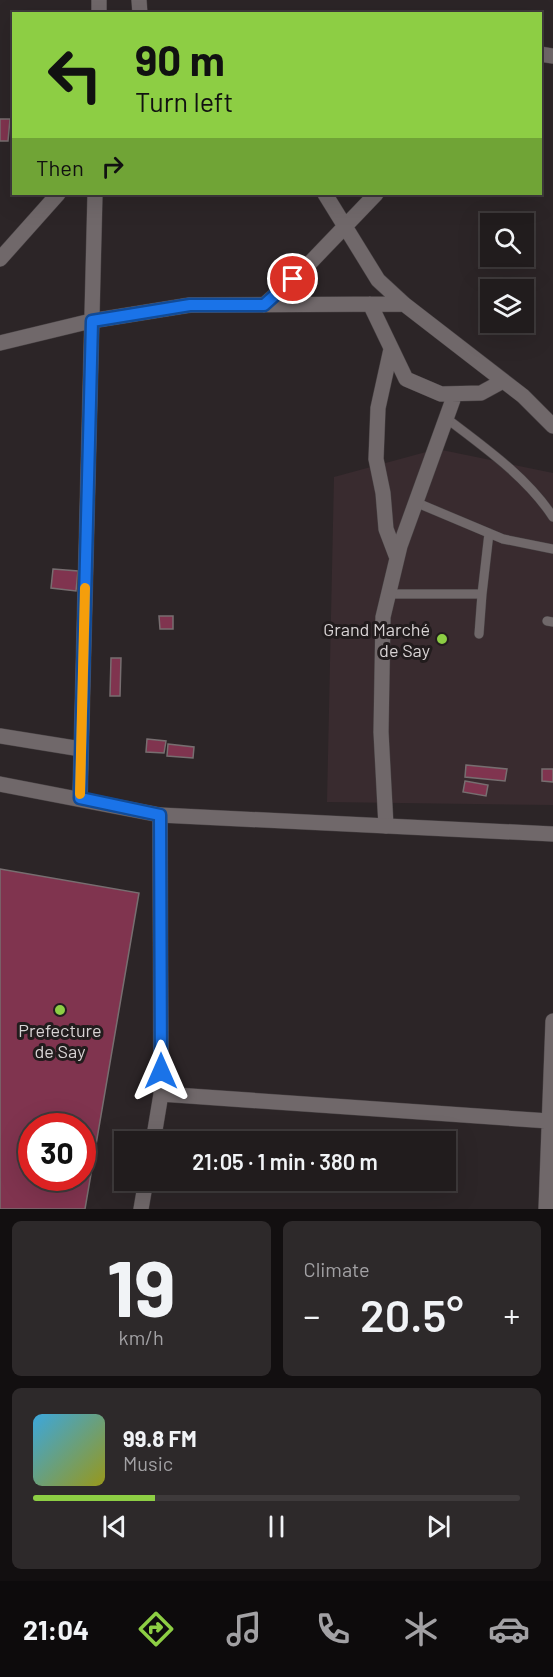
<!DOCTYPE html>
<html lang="en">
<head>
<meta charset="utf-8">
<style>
	:root { --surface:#211c1d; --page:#2d292a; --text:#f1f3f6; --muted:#a2a1a4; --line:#3e3a3b; --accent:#8dce44 }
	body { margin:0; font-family:Barlow,sans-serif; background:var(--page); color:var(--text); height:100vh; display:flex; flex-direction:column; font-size:22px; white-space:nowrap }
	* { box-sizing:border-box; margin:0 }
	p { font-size:20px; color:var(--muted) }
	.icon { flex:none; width:33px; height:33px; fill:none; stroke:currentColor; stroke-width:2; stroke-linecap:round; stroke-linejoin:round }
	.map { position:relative; height:1209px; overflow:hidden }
	.side { display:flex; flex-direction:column; gap:12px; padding:12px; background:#120f10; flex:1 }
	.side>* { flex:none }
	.hud { position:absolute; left:12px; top:12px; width:530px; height:183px; border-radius:0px; box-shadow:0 6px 24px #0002,0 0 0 2px var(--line); background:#8dce44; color:#111; overflow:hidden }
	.fabs { position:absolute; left:480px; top:213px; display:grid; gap:12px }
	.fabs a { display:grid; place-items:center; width:54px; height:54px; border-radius:0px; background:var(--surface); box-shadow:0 6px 24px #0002,0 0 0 2px var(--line); font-size:30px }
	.speed { position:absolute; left:18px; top:1113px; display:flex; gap:12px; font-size:30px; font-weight:700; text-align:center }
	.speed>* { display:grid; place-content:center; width:78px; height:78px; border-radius:50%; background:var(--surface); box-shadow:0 6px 24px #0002,0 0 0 2px var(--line); line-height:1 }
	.speed .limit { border:9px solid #d22; background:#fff; color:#111 }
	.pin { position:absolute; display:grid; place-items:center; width:51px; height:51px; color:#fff; margin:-26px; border:3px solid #fff; border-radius:50%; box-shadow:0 2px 6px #0007 }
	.me { position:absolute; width:66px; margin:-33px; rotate:0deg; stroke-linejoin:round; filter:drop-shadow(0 0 4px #0008) }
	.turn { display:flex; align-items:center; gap:21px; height:126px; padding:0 24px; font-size:27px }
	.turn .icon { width:78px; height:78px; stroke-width:2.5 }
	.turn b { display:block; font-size:42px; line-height:51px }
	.then { display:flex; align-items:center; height:57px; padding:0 24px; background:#0003; gap:12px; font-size:22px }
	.big { font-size:45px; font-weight:600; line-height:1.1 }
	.side .card { flex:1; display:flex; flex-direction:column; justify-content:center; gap:9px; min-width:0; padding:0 21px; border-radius:9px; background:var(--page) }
	.side .dial { align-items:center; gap:0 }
	.dial b { font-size:78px; line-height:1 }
	.song { display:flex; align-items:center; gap:18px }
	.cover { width:72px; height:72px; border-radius:9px; background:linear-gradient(135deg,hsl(200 70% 55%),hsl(60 70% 35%)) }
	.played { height:6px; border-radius:3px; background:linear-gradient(90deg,var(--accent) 25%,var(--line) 25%) }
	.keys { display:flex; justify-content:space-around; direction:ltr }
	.heat { display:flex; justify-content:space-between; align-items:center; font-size:33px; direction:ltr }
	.side .tiles { flex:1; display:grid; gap:12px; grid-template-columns:1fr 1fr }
	.card:last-child { grid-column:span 2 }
	.trip { position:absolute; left:114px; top:1131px; width:342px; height:60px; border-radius:0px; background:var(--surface); box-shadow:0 6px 24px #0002,0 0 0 2px var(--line); font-weight:600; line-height:60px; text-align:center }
	.menu { display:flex; height:96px; justify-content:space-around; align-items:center; background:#0d0b0c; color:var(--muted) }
	.menu .icon { width:42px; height:42px }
	.menu .on { color:var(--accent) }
	.menu b { font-size:27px; color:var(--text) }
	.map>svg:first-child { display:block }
	.built { fill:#392b2f }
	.building { fill:#80344f; stroke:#776e70; stroke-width:1.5; fill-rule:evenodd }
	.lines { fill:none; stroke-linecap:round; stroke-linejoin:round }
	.service-casing { stroke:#474143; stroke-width:10 }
	.minor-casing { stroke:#474143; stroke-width:16 }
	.tertiary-casing { stroke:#474143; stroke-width:16 }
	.service { stroke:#70686a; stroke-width:9 }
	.minor { stroke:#70686a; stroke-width:15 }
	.tertiary { stroke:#70686a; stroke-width:15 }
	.route-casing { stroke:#114b97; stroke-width:15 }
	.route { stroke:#1a73e8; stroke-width:10 }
	.slow { stroke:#f59e0b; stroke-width:10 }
	.poi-dot { fill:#8dce44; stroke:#221c1d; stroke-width:2 }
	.labels { text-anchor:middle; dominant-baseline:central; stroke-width:6; stroke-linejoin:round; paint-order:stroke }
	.poi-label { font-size:18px; fill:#d8d3d4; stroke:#221c1d; text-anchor:end }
</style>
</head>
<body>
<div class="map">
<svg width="553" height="1209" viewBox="0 0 553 1209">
	<rect width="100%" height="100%" fill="#2c2527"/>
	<!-- built -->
	<path class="built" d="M437,449L553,473V805L327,802L334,477Z"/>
	<!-- building -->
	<path class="building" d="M0,119H10L8,141H0Z
		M53,569L78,571L76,591L51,588Z
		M159,616H173V629H160Z
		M111,658H121L120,696H110Z
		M147,739L166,741L164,753L146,752Z
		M168,744L194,747L193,758L167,756Z
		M466,765L507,769L505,781L465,777Z
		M542,769H553V782L542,781Z
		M465,781L488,785L486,796L463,792Z
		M0,869L139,893L85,1209H0ZM32,1126H82V1178H32Z"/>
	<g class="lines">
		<!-- service casing -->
		<g class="service-casing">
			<path id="service" d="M446,418C484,447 527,477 553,517
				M415,502L503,539L553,549
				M388,594H482L489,533
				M547,621L553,622
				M479,634L482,594"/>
		</g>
		<!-- minor casing -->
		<g class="minor-casing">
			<path id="minor" d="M139,0L140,14
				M99,14V0
				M540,54L553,56
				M325,194L378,280L404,304L523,396L553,426
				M0,259L58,194
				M370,304L406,379L441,394L481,393L503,381
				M264,305L307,266L376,194
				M0,343L91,321L190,305L404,304
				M391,349L378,408L376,459L383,493L386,529L397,558
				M0,736L81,749
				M80,798L95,194
				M386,826L381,732L383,617L400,546L455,394
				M161,1094L549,1121
				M153,1142L161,1094L160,815
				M141,1209L146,1180
				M546,1209L553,1021"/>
		</g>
		<!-- tertiary casing -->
		<g class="tertiary-casing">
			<path id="tertiary" d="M0,784L160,815L553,834"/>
		</g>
		<!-- service -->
		<use href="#service" class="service"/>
		<!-- minor -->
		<use href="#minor" class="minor"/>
		<!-- tertiary -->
		<use href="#tertiary" class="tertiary"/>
	</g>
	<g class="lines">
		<!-- route casing -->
		<g class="route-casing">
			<path id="route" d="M161,1071L160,815L80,798L92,321L190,305H264L293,279"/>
		</g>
		<!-- route -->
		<use href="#route" class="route"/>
		<!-- slow -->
		<path class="slow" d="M80,794L85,588"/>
	</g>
	<!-- markers -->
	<g class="poi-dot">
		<circle cx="442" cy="639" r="6"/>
		<circle cx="60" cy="1010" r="6"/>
	</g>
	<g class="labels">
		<!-- poi labels -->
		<g class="poi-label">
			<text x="430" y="629">Grand Marché<tspan x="430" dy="21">de Say</tspan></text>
			<text x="60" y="1030" text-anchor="middle">Prefecture<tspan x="60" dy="21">de Say</tspan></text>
		</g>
	</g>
</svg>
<div class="fabs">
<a><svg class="icon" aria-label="search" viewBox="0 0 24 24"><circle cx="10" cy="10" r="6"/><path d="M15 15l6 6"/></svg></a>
<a><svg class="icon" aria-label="layers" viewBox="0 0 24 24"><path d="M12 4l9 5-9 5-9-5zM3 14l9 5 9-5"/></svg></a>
</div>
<div class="speed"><div class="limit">30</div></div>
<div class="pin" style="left:293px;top:279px;background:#d93025"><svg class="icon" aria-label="arrive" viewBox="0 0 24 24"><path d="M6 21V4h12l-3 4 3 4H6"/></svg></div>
<svg class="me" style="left:161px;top:1071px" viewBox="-20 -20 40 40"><path d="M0-17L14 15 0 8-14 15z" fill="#1a73e8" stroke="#fff" stroke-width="4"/></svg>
<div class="trip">21:05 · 1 min · 380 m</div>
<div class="hud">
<div class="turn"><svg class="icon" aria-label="left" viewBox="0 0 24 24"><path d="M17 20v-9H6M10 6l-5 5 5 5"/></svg><div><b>90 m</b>Turn left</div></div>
<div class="then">Then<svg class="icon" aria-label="right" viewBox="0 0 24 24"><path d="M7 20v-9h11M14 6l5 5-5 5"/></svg></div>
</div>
</div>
<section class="side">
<div class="tiles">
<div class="card dial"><b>19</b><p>km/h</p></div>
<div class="card"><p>Climate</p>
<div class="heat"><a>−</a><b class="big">20.5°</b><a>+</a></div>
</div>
<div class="card">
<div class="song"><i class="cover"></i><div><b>99.8 FM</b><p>Music</p></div></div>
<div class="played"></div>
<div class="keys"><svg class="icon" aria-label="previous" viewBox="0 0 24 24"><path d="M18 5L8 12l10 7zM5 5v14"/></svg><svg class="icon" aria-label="pause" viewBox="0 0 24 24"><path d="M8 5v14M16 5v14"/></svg><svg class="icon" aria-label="next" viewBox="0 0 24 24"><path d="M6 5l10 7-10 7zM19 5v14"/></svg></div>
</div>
</div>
</section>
<nav class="menu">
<b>21:04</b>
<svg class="icon on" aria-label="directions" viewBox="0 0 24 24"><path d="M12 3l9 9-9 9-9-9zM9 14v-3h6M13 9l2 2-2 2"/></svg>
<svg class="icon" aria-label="music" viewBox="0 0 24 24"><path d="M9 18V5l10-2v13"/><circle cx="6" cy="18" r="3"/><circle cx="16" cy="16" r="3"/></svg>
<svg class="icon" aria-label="phone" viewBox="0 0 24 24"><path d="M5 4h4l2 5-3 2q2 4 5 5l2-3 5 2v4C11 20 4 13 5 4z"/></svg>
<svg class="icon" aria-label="climate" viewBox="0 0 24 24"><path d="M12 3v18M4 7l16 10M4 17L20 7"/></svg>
<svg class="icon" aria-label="car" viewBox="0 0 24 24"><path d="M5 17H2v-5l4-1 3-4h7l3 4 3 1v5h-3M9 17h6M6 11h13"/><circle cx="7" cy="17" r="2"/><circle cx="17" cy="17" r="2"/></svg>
</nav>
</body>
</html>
